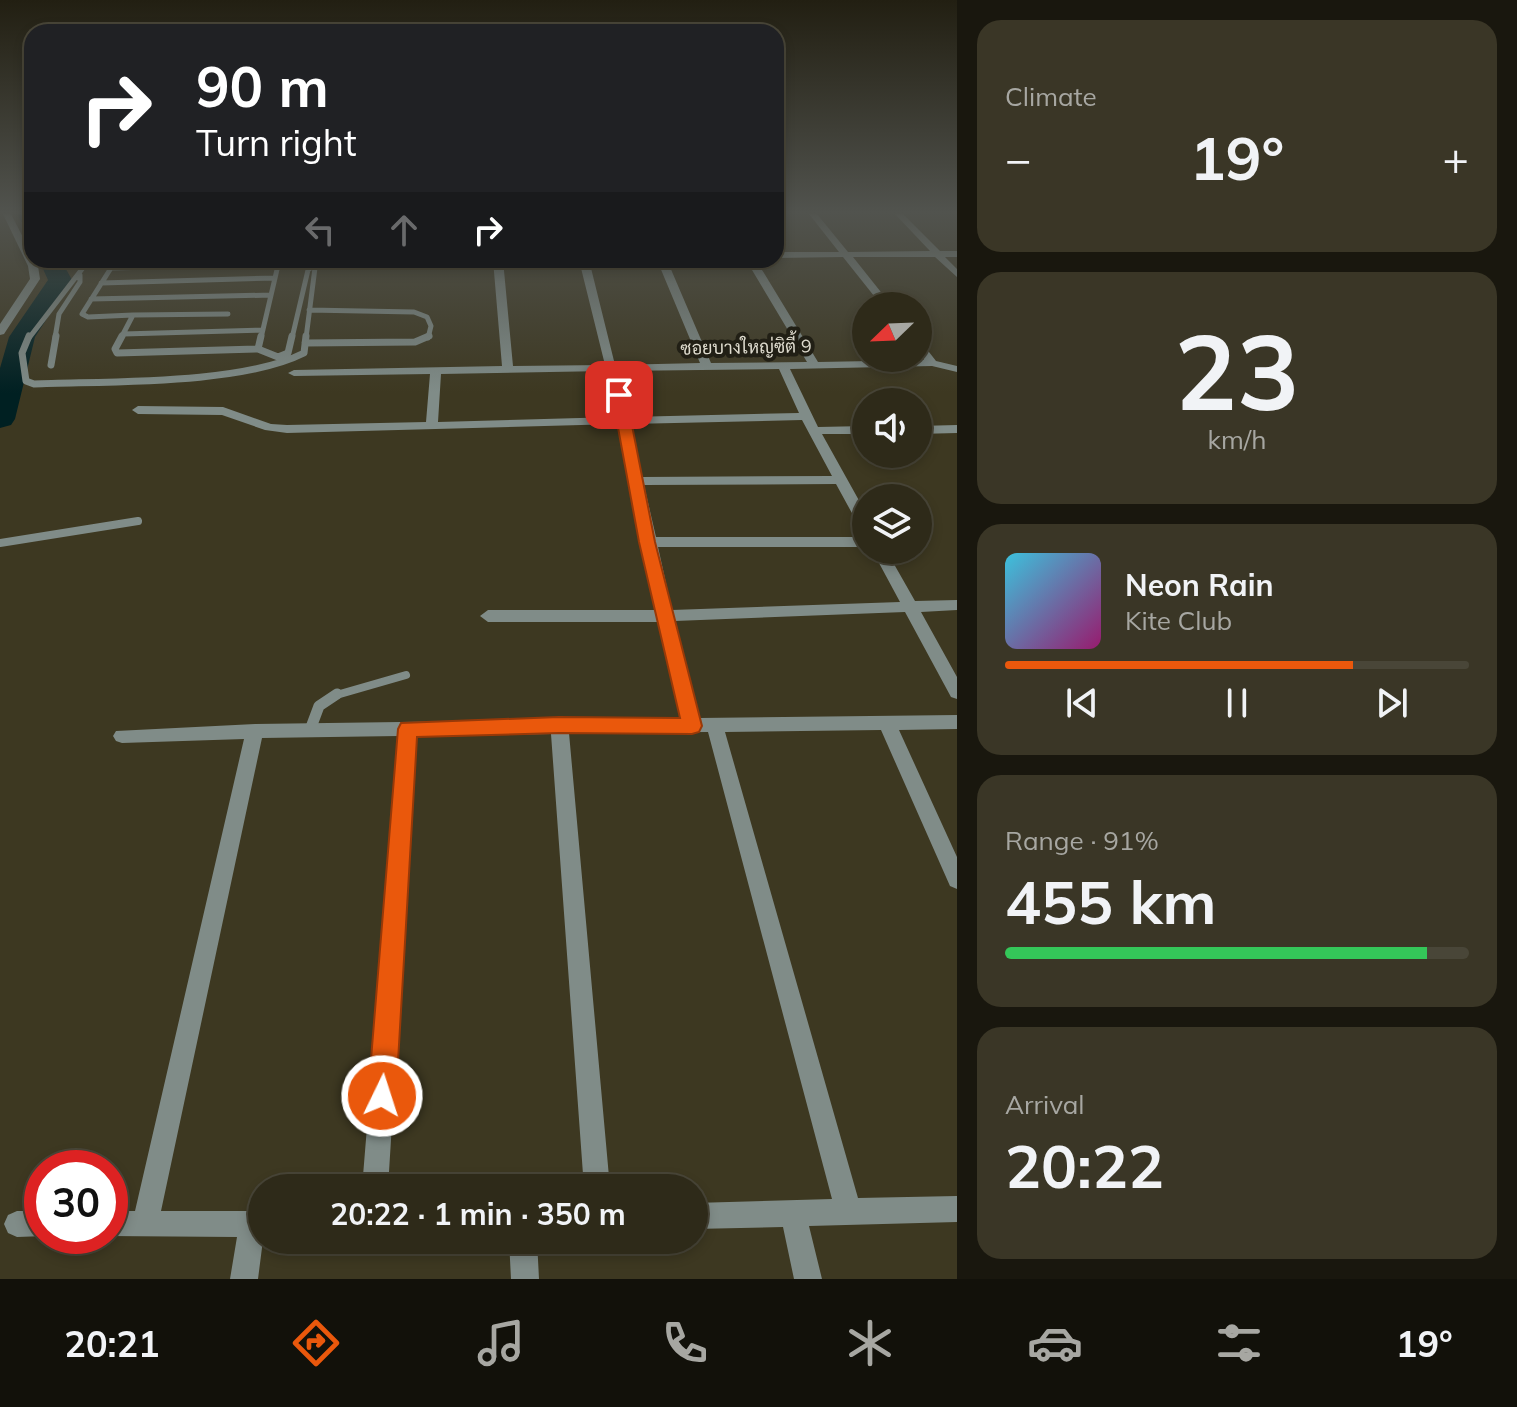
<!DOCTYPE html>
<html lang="en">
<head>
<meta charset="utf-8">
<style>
	:root { --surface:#2e2a19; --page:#3a3626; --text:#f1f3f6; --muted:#a7a7a2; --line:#494638; --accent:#ea580c }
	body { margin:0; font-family:Mulish,Sarabun,sans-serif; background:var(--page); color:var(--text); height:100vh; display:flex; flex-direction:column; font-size:30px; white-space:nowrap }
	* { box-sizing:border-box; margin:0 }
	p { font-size:26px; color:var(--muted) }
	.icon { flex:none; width:44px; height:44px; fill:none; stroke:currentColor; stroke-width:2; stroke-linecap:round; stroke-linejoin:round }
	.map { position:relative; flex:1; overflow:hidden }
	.drawer { display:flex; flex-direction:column; gap:20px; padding:20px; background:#19170e; width:560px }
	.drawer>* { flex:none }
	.hud { position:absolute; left:24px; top:24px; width:760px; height:244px; border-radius:24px; box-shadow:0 4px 12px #0003,0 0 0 2px var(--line); background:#202124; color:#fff; overflow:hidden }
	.needle { width:52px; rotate:247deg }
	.buttons { position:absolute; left:852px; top:292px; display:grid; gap:16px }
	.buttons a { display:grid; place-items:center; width:80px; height:80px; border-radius:50%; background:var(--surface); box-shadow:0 4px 12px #0003,0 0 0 2px var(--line); font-size:40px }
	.speed { position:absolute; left:24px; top:1150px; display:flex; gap:16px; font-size:40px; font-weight:700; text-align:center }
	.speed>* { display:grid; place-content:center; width:104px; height:104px; border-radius:50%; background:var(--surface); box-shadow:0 4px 12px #0003,0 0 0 2px var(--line); line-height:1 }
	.speed .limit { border:12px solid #d22; background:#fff; color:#111 }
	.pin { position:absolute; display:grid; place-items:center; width:68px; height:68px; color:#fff; margin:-34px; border-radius:16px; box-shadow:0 4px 12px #0006 }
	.me { position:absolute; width:88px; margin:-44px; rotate:4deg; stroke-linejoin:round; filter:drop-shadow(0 0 6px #0008) }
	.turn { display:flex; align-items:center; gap:28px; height:168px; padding:0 40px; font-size:36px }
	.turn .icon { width:104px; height:104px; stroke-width:2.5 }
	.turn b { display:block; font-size:56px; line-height:68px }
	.lanes { display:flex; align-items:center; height:76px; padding:0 40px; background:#0003; justify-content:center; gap:40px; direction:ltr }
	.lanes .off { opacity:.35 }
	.big { font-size:60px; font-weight:700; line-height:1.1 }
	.drawer .card { flex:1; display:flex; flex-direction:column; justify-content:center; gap:12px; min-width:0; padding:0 28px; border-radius:24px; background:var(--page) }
	.drawer .dial { align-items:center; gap:0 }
	.dial b { font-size:104px; line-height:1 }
	.song { display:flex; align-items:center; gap:24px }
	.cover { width:96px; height:96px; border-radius:12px; background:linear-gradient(135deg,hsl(190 70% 55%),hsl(320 70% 35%)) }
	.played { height:8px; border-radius:4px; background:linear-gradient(90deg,var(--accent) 75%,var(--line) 75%) }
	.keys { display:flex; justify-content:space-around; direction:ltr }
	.heat { display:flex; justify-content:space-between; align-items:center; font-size:44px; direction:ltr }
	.charge { height:12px; border-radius:6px; background:linear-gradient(90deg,#34c759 91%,var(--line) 0) }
	.trip { position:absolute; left:248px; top:1174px; width:460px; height:80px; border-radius:40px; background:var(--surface); box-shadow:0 4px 12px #0003,0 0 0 2px var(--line); font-weight:700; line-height:80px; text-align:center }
	.menu { display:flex; height:128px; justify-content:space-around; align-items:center; background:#12110a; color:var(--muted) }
	.menu .icon { width:56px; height:56px }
	.menu .on { color:var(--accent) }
	.menu b { font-size:36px; color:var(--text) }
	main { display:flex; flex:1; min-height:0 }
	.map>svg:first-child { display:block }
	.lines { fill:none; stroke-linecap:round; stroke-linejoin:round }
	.river { fill:#002022; fill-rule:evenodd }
	.service-far3 { stroke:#808c88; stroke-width:5 }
	.service-far2 { stroke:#808c88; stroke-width:7 }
	.service-far1 { stroke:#808c88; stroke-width:8 }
	.service { stroke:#808c88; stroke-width:11 }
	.minor { fill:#808c88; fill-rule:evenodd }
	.route { fill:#ea580c; stroke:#983908; stroke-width:2 }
	.labels { text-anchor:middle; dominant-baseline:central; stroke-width:8; stroke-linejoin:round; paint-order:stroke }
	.far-street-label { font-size:18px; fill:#dfdccf; stroke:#211f15 }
</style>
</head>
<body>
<main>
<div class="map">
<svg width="957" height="1279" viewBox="0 0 957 1279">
	<rect width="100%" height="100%" fill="#3d3821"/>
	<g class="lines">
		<!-- river -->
		<path class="river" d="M17,214H32V230L25,228Z
			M39,260H61L72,280L35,337L15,419L11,425L0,428V368L9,337L48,280Z"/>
		<!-- service-far3 -->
		<path class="service-far3" d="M101,283L275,278
			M91,299L271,295
			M309,310L414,312L427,317L431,326L428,338
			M133,315L228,314
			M123,334L263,330
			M29,338L89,260
			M55,338L59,314L80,282V275
			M121,338L133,315L88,317L82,314L111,268L278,264
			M261,338L279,261
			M292,338L308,270L316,263
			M306,338L316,260"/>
		<!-- service-far2 -->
		<path class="service-far2" d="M29,336L22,353L26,381L34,384C107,381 241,385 304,353L306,336
			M122,336L115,349L117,353L258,349
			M261,336L258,349L278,357L288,353L292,336
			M305,343L415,342L429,336
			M51,365L56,336"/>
		<!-- service-far1 -->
		<path class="service-far1" d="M0,543L138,521
			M333,696L406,675"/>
		<!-- service -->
		<path class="service" d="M310,730L319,706L337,694"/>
		<!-- minor -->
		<path class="minor" d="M3,214H11L32,255V260L38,266L40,279L4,334L0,335V324L30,279L28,266Z
			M809,214H817L848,252L930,251L895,214H903L940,251H957V257H945L957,269V277L935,257H853L892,306H882L843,257L776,258V252H839Z
			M493,260H503L513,366L605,365L579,260H589L615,365L700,363L657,260H667L711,363L807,362L746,260H756L818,362L924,360L918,352V342L922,343L936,361L957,366V372L932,366L790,369L818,427L866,426V434H822L866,513V530L859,526L836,484L644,485L656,537H866V547H658L672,610L900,602L872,550H886L915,601L957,600V610L921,612L957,677V699L951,697L905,612L675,621L699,718L957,715V729L899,730L957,857V889L950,886L881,730L725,732L858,1198L957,1196V1222L809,1226L822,1279H794L783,1227L694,1229V1203L832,1199L708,732L569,733L610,1188H584L551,734L416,736L388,1188H362L399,736L262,738L161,1211H262L263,1240L258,1279H230L237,1237L107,1236H110V1211H135L244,739L122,743L116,741L113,736L116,731L255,724L681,718L659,622H488L480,616L488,610H657L643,546L640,542L642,539L630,484L627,481L629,479L618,424L287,433L265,430L222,415L138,414L132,410L138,406L223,407L271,424L287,425L426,422L430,374L294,376L288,373L294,370L502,366ZM779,369L799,413L628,417L617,371ZM606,371L616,417L438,422L441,374ZM802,420L832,476L642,477L630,424Z
			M957,425V433L918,434V426Z
			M17,1211H42V1236H45L17,1237L8,1233L4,1224L8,1215Z
			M509,1240H537L539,1279H511Z"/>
	</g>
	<!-- sky -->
	<linearGradient id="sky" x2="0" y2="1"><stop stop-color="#221f12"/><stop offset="0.54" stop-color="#51534e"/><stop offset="1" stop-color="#51534e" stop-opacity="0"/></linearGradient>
	<rect width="957" height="393" fill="url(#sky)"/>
	<!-- route -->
	<path class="route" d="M619,391L626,395L655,542L702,726L699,732L692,734L559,733L417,737L396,1096L392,1106L382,1110L372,1106L368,1096L398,729L401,723L559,717L680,718L639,542L612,395Z"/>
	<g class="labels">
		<!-- far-street labels -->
		<g class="far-street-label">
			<text transform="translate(746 347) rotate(-1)">ซอยบางใหญ่ซิตี้ 9</text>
		</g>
	</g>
</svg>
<div class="buttons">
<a><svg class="needle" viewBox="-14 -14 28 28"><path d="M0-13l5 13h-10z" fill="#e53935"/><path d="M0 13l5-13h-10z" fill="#a7a7a2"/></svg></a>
<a><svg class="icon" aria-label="sound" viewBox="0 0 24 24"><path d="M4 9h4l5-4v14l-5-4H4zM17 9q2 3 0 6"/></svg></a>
<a><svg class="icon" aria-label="layers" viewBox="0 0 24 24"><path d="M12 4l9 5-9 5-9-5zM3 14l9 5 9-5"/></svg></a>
</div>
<div class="speed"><div class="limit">30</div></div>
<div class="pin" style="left:619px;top:395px;background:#d93025"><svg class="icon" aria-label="arrive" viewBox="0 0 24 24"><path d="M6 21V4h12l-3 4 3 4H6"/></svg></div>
<svg class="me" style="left:382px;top:1096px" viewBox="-20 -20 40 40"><circle r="17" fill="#ea580c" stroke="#fff" stroke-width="3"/><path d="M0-11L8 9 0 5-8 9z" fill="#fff"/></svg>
<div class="trip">20:22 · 1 min · 350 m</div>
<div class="hud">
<div class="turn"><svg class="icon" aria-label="right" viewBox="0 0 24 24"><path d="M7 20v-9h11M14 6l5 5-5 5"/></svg><div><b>90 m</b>Turn right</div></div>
<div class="lanes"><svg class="icon off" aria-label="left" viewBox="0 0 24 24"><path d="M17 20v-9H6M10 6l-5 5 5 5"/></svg><svg class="icon off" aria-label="ahead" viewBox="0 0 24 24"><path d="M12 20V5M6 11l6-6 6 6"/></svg><svg class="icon" aria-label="right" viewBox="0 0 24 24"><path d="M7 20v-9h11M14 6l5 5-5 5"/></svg></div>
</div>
</div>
<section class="drawer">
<div class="card"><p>Climate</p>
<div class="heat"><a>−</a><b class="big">19°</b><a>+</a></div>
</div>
<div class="card dial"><b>23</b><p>km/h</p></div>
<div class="card">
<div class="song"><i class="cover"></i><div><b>Neon Rain</b><p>Kite Club</p></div></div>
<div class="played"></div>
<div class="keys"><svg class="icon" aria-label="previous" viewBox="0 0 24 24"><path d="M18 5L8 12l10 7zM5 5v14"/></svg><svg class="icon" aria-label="pause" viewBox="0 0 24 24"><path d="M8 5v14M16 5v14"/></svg><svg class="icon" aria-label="next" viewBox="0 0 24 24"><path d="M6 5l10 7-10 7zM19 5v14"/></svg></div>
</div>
<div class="card"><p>Range · 91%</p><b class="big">455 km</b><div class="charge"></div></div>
<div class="card"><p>Arrival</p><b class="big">20:22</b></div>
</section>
</main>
<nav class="menu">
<b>20:21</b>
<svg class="icon on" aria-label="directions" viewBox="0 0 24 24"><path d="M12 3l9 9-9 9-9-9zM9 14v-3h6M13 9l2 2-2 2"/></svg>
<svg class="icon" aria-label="music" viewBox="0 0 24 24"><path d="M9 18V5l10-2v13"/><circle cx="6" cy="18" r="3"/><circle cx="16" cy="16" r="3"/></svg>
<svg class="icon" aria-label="phone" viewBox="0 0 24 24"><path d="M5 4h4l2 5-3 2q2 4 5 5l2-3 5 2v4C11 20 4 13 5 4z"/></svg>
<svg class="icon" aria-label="climate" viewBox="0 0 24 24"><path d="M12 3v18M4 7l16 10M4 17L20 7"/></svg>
<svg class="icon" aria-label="car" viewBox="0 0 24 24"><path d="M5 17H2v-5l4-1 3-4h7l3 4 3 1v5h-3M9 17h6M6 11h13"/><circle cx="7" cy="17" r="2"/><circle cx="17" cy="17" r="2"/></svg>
<svg class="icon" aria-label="filters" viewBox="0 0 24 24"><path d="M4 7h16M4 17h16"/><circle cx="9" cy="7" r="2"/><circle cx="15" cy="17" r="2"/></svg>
<b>19°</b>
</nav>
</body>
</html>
